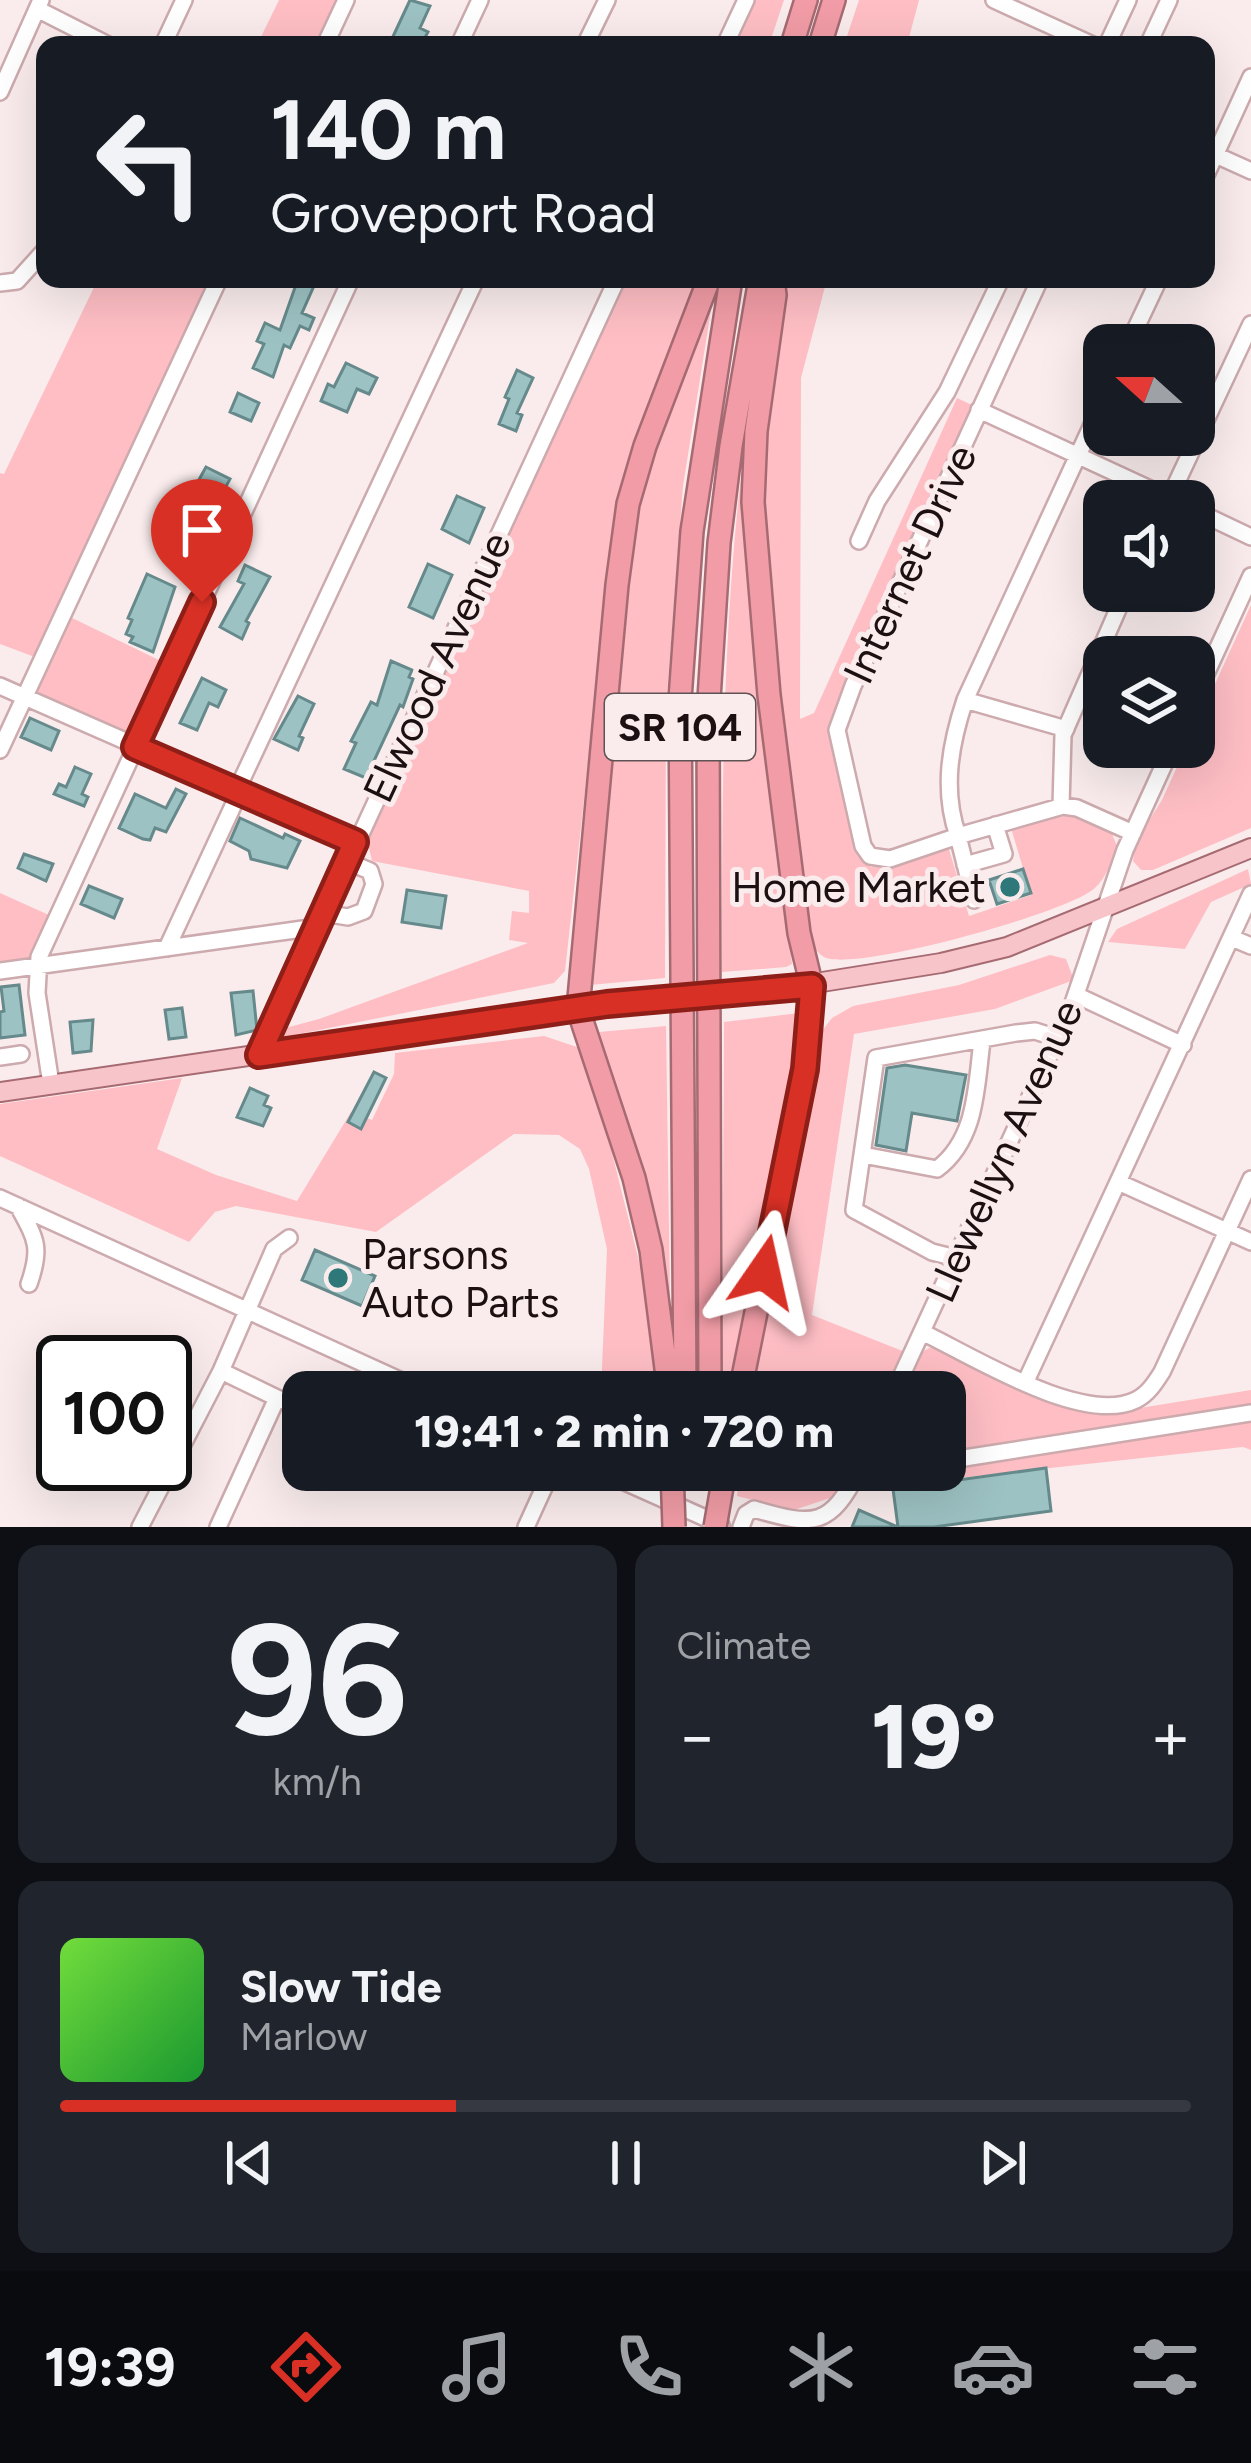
<!DOCTYPE html>
<html lang="en">
<head>
<meta charset="utf-8">
<style>
	:root { --surface:#171b24; --page:#20242c; --text:#f1f3f6; --muted:#9ea1a6; --line:#363941; --accent:#d93025 }
	body { margin:0; font-family:Figtree,sans-serif; background:var(--page); color:var(--text); height:100vh; display:flex; flex-direction:column; font-size:45px; white-space:nowrap }
	* { box-sizing:border-box; margin:0 }
	p { font-size:39px; color:var(--muted) }
	.icon { flex:none; width:66px; height:66px; fill:none; stroke:currentColor; stroke-width:2; stroke-linecap:round; stroke-linejoin:round }
	.map { position:relative; height:1527px; overflow:hidden }
	.sheet { display:flex; flex-direction:column; gap:18px; padding:18px; background:#0d0f14; flex:1 }
	.sheet>* { flex:none }
	.top-card { position:absolute; left:36px; top:36px; width:1179px; height:252px; border-radius:24px; box-shadow:0 12px 48px #0002; background:#171b24; color:var(--text); overflow:hidden }
	.needle { width:78px; rotate:291deg }
	.fabs { position:absolute; left:1083px; top:324px; display:grid; gap:24px }
	.fabs a { display:grid; place-items:center; width:132px; height:132px; border-radius:24px; background:var(--surface); box-shadow:0 12px 48px #0002; font-size:60px }
	.speed { position:absolute; left:36px; top:1335px; display:flex; gap:24px; font-size:60px; font-weight:700; text-align:center }
	.speed>* { display:grid; place-content:center; width:156px; height:156px; border-radius:50%; background:var(--surface); box-shadow:0 12px 48px #0002; line-height:1 }
	.speed .limit { border:6px solid #111; border-radius:18px; background:#fff; color:#111 }
	.pin { position:absolute; display:grid; place-items:center; width:102px; height:102px; color:#fff; margin:-123px -51px; border-radius:50% 50% 50% 0; rotate:-45deg; box-shadow:0 0 12px #0007 }
	.pin .icon { rotate:45deg }
	.me { position:absolute; width:132px; margin:-66px; rotate:11deg; stroke-linejoin:round; filter:drop-shadow(0 0 9px #0008) }
	.turn { display:flex; align-items:center; gap:42px; height:252px; padding:0 36px; font-size:54px }
	.turn .icon { width:156px; height:156px; stroke-width:2.5 }
	.turn b { display:block; font-size:84px; line-height:102px }
	.big { font-size:90px; font-weight:800; line-height:1.1 }
	.sheet .card { flex:1; display:flex; flex-direction:column; justify-content:center; gap:18px; min-width:0; padding:0 42px; border-radius:24px; background:var(--page) }
	.sheet .dial { align-items:center; gap:0 }
	.dial b { font-size:156px; line-height:1 }
	.song { display:flex; align-items:center; gap:36px }
	.cover { width:144px; height:144px; border-radius:18px; background:linear-gradient(135deg,hsl(100 70% 55%),hsl(130 70% 35%)) }
	.played { height:12px; border-radius:6px; background:linear-gradient(90deg,var(--accent) 35%,var(--line) 35%) }
	.keys { display:flex; justify-content:space-around; direction:ltr }
	.heat { display:flex; justify-content:space-between; align-items:center; font-size:66px; direction:ltr }
	.sheet .tiles { flex:1; display:grid; gap:18px; grid-template-columns:1fr 1fr }
	.card:last-child { grid-column:span 2 }
	.trip { position:absolute; left:282px; top:1371px; width:684px; height:120px; border-radius:24px; background:var(--surface); box-shadow:0 12px 48px #0002; font-weight:800; line-height:120px; text-align:center }
	.dock { display:flex; height:192px; justify-content:space-around; align-items:center; background:#090b0e; color:var(--muted) }
	.dock .icon { width:84px; height:84px }
	.dock .selected { color:var(--accent) }
	.dock b { font-size:54px; color:var(--text) }
	.map>svg:first-child { display:block }
	.green { fill:#febec4 }
	.building { fill:#9dc2c3; stroke:#668a8b; stroke-width:3 }
	.lines { fill:none; stroke-linecap:round; stroke-linejoin:round }
	.minor-casing { stroke:#ccaaad; stroke-width:20 }
	.major-casing { stroke:#a66b72; stroke-width:22 }
	.highway-casing { stroke:#a66b72; stroke-width:26 }
	.minor { stroke:#fff; stroke-width:15 }
	.major { stroke:#f7c4ca; stroke-width:18 }
	.highway { stroke:#f19ca6; stroke-width:21 }
	.major-bridge-casing { stroke:#a66b72; stroke-width:22; stroke-linecap:butt }
	.highway-bridge-casing { stroke:#a66b72; stroke-width:26; stroke-linecap:butt }
	.major-bridge { stroke:#f7c4ca; stroke-width:18 }
	.highway-bridge { stroke:#f19ca6; stroke-width:21 }
	.route-casing { stroke:#8d1f18; stroke-width:30 }
	.route { stroke:#d93025; stroke-width:21 }
	.poi-dot { fill:#2e787a; stroke:#faeced; stroke-width:4.5 }
	.labels { text-anchor:middle; dominant-baseline:central; stroke-width:10; stroke-linejoin:round; paint-order:stroke }
	.shield { fill:#faeced; stroke:#5f5254; stroke-width:3 }
	.shield-label { font-size:39px; font-weight:bold; fill:#1c1012 }
	.street-label { font-size:42px; fill:#1c1012; stroke:#faeced }
	.poi-label { font-size:42px; fill:#1c1012; stroke:#faeced; text-anchor:end }
</style>
</head>
<body>
<div class="map">
<svg width="1251" height="1527" viewBox="0 0 1251 1527">
	<rect width="100%" height="100%" fill="#faeced"/>
	<!-- green -->
	<path class="green" d="M279,0H346L325,45H257Z
		M752,0H784L769,45H731Z
		M859,0H919L907,45H844Z
		M98,279H215L66,615L163,662L130,736L28,687L40,659L0,644V473L4,474Z
		M623,279H698L630,457L615,520L565,971L554,983L279,1038L278,1030L319,1019L528,943L509,940L512,911L529,913V891L372,861L366,834Z
		M785,279H827L801,378L800,719L814,713L957,398L974,406L838,702L833,730L862,858L871,867L948,846L969,916L1031,895L1011,828C1057,816 1065,808 1110,829L1117,846C1112,860 1107,877 1095,888C1070,912 854,973 824,957C818,954 810,942 805,936C788,794 763,650 761,507C761,431 775,354 785,279Z
		M706,308L711,310L683,486L666,708L665,978L590,985L620,631L635,514L654,446Z
		M745,444V549L792,964L786,967L722,972C722,795 722,620 745,444Z
		M1251,605V828L1153,870H1141L1133,861L1136,841L1162,800L1186,747H1194V730Z
		M1248,869L1251,884L1211,902L1185,949L1108,942L1117,929Z
		M0,893L49,915L31,960L0,964Z
		M1050,955L1066,959L1074,980L995,1009L854,1034L812,1315L905,1352L886,1392H749L814,1052L822,1031L832,1018L853,1006L959,985Z
		M799,1013L790,1084L730,1392H722L724,1022Z
		M666,1026L670,1297H664L599,1032Z
		M544,1036L580,1048L592,1073L643,1277L660,1392H601L607,1249L589,1169L580,1149L559,1135L514,1134L376,1232L236,1206L215,1212L189,1242L0,1156V1104L182,1078L157,1149L216,1175L297,1201L351,1112L372,1120L394,1074L395,1053Z
		M935,1345L1058,1403L1103,1414L1251,1390V1450L1243,1447L858,1489L868,1470H945V1392H903L920,1353Z
		M740,1470H849L836,1496L794,1510L737,1496Z"/>
	<!-- building -->
	<path class="building" d="M410,0L430,6L420,28L428,32L421,45H389Z
		M298,279H317L302,313L314,318L309,330L300,326L290,348L284,345L273,377L253,368L264,344L257,341L265,323L280,330Z
		M346,363L377,378L369,394L357,389L347,412L321,401L328,384L334,387Z
		M517,370L533,378L517,413L522,415L516,431L499,424L509,399L505,397Z
		M238,393L259,403L251,421L230,412Z
		M206,467L230,479L201,533L172,519L179,503L185,505Z
		M457,496L484,508L469,543L442,529Z
		M428,564L452,575L433,618L409,607Z
		M245,565L270,577L246,621L249,623L242,639L220,627L244,584L238,581Z
		M147,574L175,587L153,652L130,642L133,637L126,634L132,620L128,618Z
		M391,661L412,670L409,677L413,679L403,707L400,705L366,778L344,769L356,743L351,741L371,702L377,705Z
		M202,678L226,690L218,707L209,703L197,730L180,723Z
		M298,696L314,704L299,736L303,738L298,750L274,739Z
		M30,718L59,731L51,750L21,737Z
		M75,767L91,774L82,794L88,797L84,806L54,794L59,784L66,787Z
		M176,789L186,794L166,832L155,828L150,840L143,839L119,828L135,794L166,808Z
		M240,818L283,838L285,834L300,841L287,868L251,859L249,851L230,841Z
		M24,854L53,864L46,881L18,868Z
		M1023,869L1031,893L997,904L989,880Z
		M89,886L122,899L114,918L81,904Z
		M407,890L446,896L441,928L402,922Z
		M19,985L25,1035L0,1038V1012L4,1011L1,987Z
		M253,991L257,1030L236,1035L231,993Z
		M182,1008L186,1037L169,1039L165,1010Z
		M93,1020L91,1051L73,1053L70,1022Z
		M905,1065L966,1075L957,1121L912,1113L906,1151L876,1145L887,1068Z
		M374,1072L386,1078L361,1129L348,1122Z
		M250,1088L268,1096L264,1105L271,1108L263,1126L237,1117Z
		M315,1250L375,1276L362,1306L302,1280Z
		M1046,1468L1051,1511L934,1527H852L859,1510L898,1527L893,1489Z"/>
	<g class="lines">
		<!-- minor casing -->
		<g class="minor-casing">
			<path id="minor" d="M994,0L1093,45
				M37,9L108,45
				M163,45L184,0
				M325,45L346,0
				M459,45L480,0
				M585,45L607,0
				M725,45L746,0
				M1107,45L1128,0
				M1148,45L1169,0
				M0,92L41,0
				M1209,152L1251,171
				M1206,175L1251,77
				M0,283L17,281L45,250
				M1128,345L1159,279
				M1104,399L965,700C950,745 942,790 958,836L1063,806L1077,808L1133,833
				M979,410L1176,501
				M1168,501L1251,324
				M1194,510L1251,537
				M859,541L877,501L947,392L1001,279
				M0,686L355,842
				M965,700L1066,729
				M1194,700L1251,576
				M0,750L219,279
				M236,792L476,279
				M1061,806L1063,735L1126,591
				M965,865L1004,854L995,825
				M974,900L958,836L890,859L870,856L863,846L837,730L853,686L1040,279
				M323,913L348,917L364,911L374,884L370,871L346,861
				M1232,938L1251,946
				M167,948L239,793
				M0,971L317,927
				M1076,995L1183,1045
				M259,1055L617,279
				M0,1057L21,1054
				M51,1084L37,993L39,957L351,279
				M863,1155L937,1169C977,1139 976,1087 982,1041
				M1118,1182L1251,1242
				M0,1198L426,1392
				M18,1206C36,1239 42,1247 29,1284
				M956,1258L932,1252L854,1210L876,1058L1016,1033L1035,1031L1057,1038
				M922,1332C972,1356 1083,1426 1136,1400C1148,1394 1155,1383 1162,1372L1251,1179
				M1026,1381L1251,894
				M894,1392L1072,1006L1125,850L1172,747
				M277,1398L303,1408
				M945,1461L1251,1413
				M598,1470L721,1525
				M884,1470H890
				M140,1527L221,1371L274,1249L289,1238
				M218,1527L277,1398L221,1371
				M526,1527L552,1470
				M741,1527L746,1514L754,1509C815,1527 830,1527 859,1470"/>
		</g>
		<!-- major casing -->
		<g class="major-casing">
			<path id="major" d="M772,990L941,963L1007,947L1251,848
				M0,1092L607,1004"/>
		</g>
		<!-- highway casing -->
		<g class="highway-casing">
			<path id="highway" d="M792,45L806,0
				M820,45L834,0
				M669,1392L651,1250L634,1178L578,1009L617,585L628,504L645,446L709,279
				M685,1392L680,699L692,531L731,279
				M710,1392L708,714L719,543L731,446L760,279
				M740,1392L805,1068L812,987L799,933L769,695L753,502L756,431L775,295L773,279"/>
		</g>
		<!-- minor -->
		<use href="#minor" class="minor"/>
		<!-- major -->
		<use href="#major" class="major"/>
		<!-- highway -->
		<use href="#highway" class="highway"/>
		<!-- major-bridge casing -->
		<g class="major-bridge-casing">
			<path id="major-bridge" d="M607,1004L772,990"/>
		</g>
		<!-- highway-bridge casing -->
		<g class="highway-bridge-casing">
			<path id="highway-bridge" d="M672,1470L674,1527
				M715,1527L725,1470"/>
		</g>
		<!-- major-bridge -->
		<use href="#major-bridge" class="major-bridge"/>
		<!-- highway-bridge -->
		<use href="#highway-bridge" class="highway-bridge"/>
	</g>
	<g class="lines">
		<!-- route casing -->
		<g class="route-casing">
			<path id="route" d="M202,602L135,747L355,842L259,1055L607,1004L812,986L805,1069L764,1272"/>
		</g>
		<!-- route -->
		<use href="#route" class="route"/>
	</g>
	<!-- markers -->
	<g class="poi-dot">
		<circle cx="1010" cy="887" r="12"/>
		<circle cx="338" cy="1278" r="12"/>
	</g>
	<g class="labels">
		<!-- shield labels -->
		<rect class="shield" x="605" y="694" width="150" height="66" rx="9"/>
		<g class="shield-label">
			<text x="680" y="727">SR 104</text>
		</g>
		<!-- street labels -->
		<g class="street-label">
			<text transform="translate(910 564) rotate(-65)">Internet Drive</text>
			<text transform="translate(437 667) rotate(-65)">Elwood Avenue</text>
			<text transform="translate(1004 1151) rotate(-66)">Llewellyn Avenue</text>
		</g>
		<!-- poi labels -->
		<g class="poi-label">
			<text x="986" y="887">Home Market</text>
			<text x="362" y="1254" text-anchor="start">Parsons<tspan x="362" dy="48">Auto Parts</tspan></text>
		</g>
	</g>
</svg>
<div class="fabs">
<a><svg class="needle" viewBox="-14 -14 28 28"><path d="M0-13l5 13h-10z" fill="#e53935"/><path d="M0 13l5-13h-10z" fill="#9ea1a6"/></svg></a>
<a><svg class="icon" aria-label="sound" viewBox="0 0 24 24"><path d="M4 9h4l5-4v14l-5-4H4zM17 9q2 3 0 6"/></svg></a>
<a><svg class="icon" aria-label="layers" viewBox="0 0 24 24"><path d="M12 4l9 5-9 5-9-5zM3 14l9 5 9-5"/></svg></a>
</div>
<div class="speed"><div class="limit">100</div></div>
<div class="pin" style="left:202px;top:602px;background:#d93025"><svg class="icon" aria-label="arrive" viewBox="0 0 24 24"><path d="M6 21V4h12l-3 4 3 4H6"/></svg></div>
<svg class="me" style="left:764px;top:1272px" viewBox="-20 -20 40 40"><path d="M0-17L14 15 0 8-14 15z" fill="#d93025" stroke="#fff" stroke-width="4"/></svg>
<div class="trip">19:41 · 2 min · 720 m</div>
<div class="top-card">
<div class="turn"><svg class="icon" aria-label="left" viewBox="0 0 24 24"><path d="M17 20v-9H6M10 6l-5 5 5 5"/></svg><div><b>140 m</b>Groveport Road</div></div>
</div>
</div>
<section class="sheet">
<div class="tiles">
<div class="card dial"><b>96</b><p>km/h</p></div>
<div class="card"><p>Climate</p>
<div class="heat"><a>−</a><b class="big">19°</b><a>+</a></div>
</div>
<div class="card">
<div class="song"><i class="cover"></i><div><b>Slow Tide</b><p>Marlow</p></div></div>
<div class="played"></div>
<div class="keys"><svg class="icon" aria-label="previous" viewBox="0 0 24 24"><path d="M18 5L8 12l10 7zM5 5v14"/></svg><svg class="icon" aria-label="pause" viewBox="0 0 24 24"><path d="M8 5v14M16 5v14"/></svg><svg class="icon" aria-label="next" viewBox="0 0 24 24"><path d="M6 5l10 7-10 7zM19 5v14"/></svg></div>
</div>
</div>
</section>
<nav class="dock">
<b>19:39</b>
<svg class="icon selected" aria-label="directions" viewBox="0 0 24 24"><path d="M12 3l9 9-9 9-9-9zM9 14v-3h6M13 9l2 2-2 2"/></svg>
<svg class="icon" aria-label="music" viewBox="0 0 24 24"><path d="M9 18V5l10-2v13"/><circle cx="6" cy="18" r="3"/><circle cx="16" cy="16" r="3"/></svg>
<svg class="icon" aria-label="phone" viewBox="0 0 24 24"><path d="M5 4h4l2 5-3 2q2 4 5 5l2-3 5 2v4C11 20 4 13 5 4z"/></svg>
<svg class="icon" aria-label="climate" viewBox="0 0 24 24"><path d="M12 3v18M4 7l16 10M4 17L20 7"/></svg>
<svg class="icon" aria-label="car" viewBox="0 0 24 24"><path d="M5 17H2v-5l4-1 3-4h7l3 4 3 1v5h-3M9 17h6M6 11h13"/><circle cx="7" cy="17" r="2"/><circle cx="17" cy="17" r="2"/></svg>
<svg class="icon" aria-label="filters" viewBox="0 0 24 24"><path d="M4 7h16M4 17h16"/><circle cx="9" cy="7" r="2"/><circle cx="15" cy="17" r="2"/></svg>
</nav>
</body>
</html>
